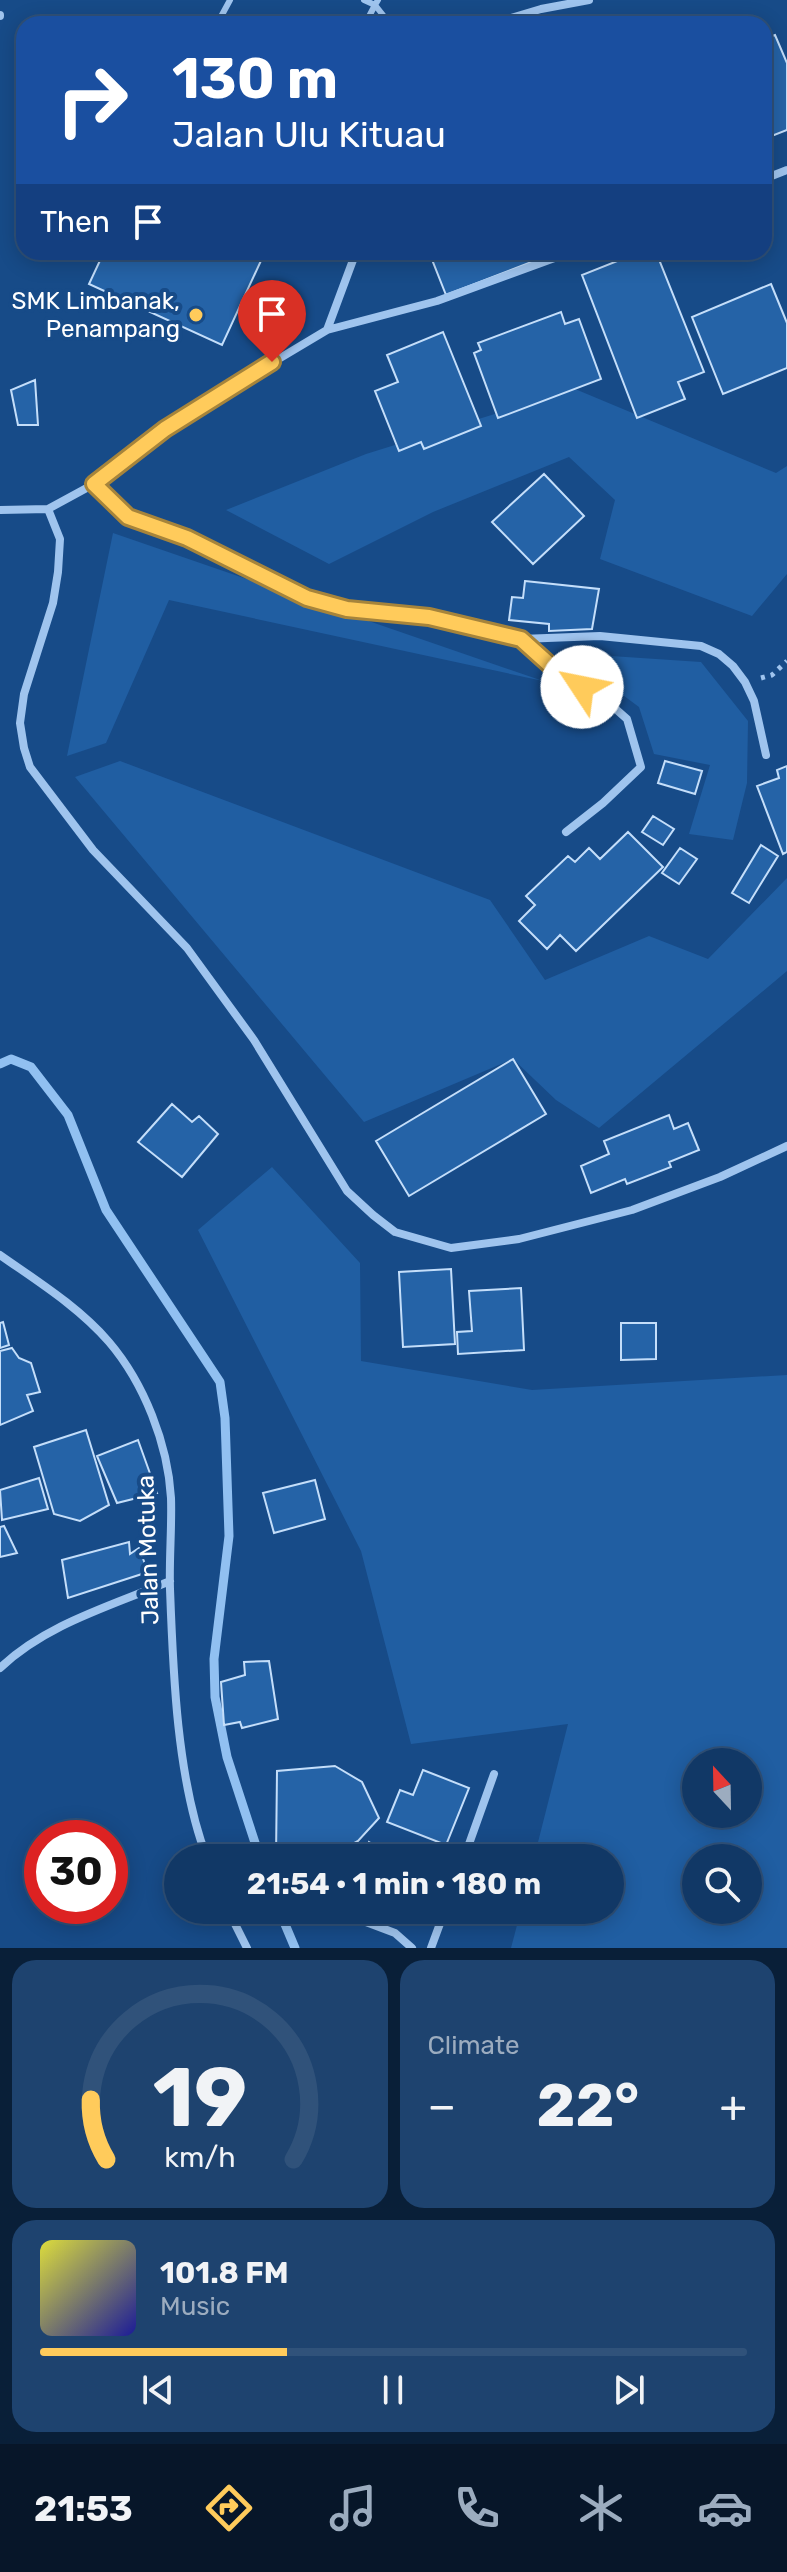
<!DOCTYPE html>
<html lang="en">
<head>
<meta charset="utf-8">
<style>
	:root { --surface:#113866; --page:#1e436f; --text:#f1f3f6; --muted:#9cacbf; --line:#30527a; --accent:#ffcb5b }
	body { margin:0; font-family:Rubik,sans-serif; background:var(--page); color:var(--text); height:100vh; display:flex; flex-direction:column; font-size:30px; white-space:nowrap }
	* { box-sizing:border-box; margin:0 }
	p { font-size:26px; color:var(--muted) }
	.icon { flex:none; width:44px; height:44px; fill:none; stroke:currentColor; stroke-width:2; stroke-linecap:round; stroke-linejoin:round }
	.map { position:relative; height:1948px; overflow:hidden }
	.drawer { display:flex; flex-direction:column; gap:12px; padding:12px; background:#091f38; flex:1 }
	.drawer>* { flex:none }
	.banner { position:absolute; left:16px; top:16px; width:756px; height:244px; border-radius:24px; box-shadow:0 4px 20px #0003,0 0 0 2px var(--line); background:#1a4fa0; color:#fff; overflow:hidden }
	.needle { width:52px; rotate:338deg }
	.controls { position:absolute; left:682px; top:1748px; display:grid; gap:16px }
	.controls a { display:grid; place-items:center; width:80px; height:80px; border-radius:50%; background:var(--surface); box-shadow:0 4px 20px #0003,0 0 0 2px var(--line); font-size:40px }
	.speed { position:absolute; left:24px; top:1820px; display:flex; gap:16px; font-size:40px; font-weight:700; text-align:center }
	.speed>* { display:grid; place-content:center; width:104px; height:104px; border-radius:50%; background:var(--surface); box-shadow:0 4px 20px #0003,0 0 0 2px var(--line); line-height:1 }
	.speed .limit { border:12px solid #d22; background:#fff; color:#111 }
	.pin { position:absolute; display:grid; place-items:center; width:68px; height:68px; color:#fff; margin:-82px -34px; border-radius:50% 50% 50% 0; rotate:-45deg; box-shadow:0 0 8px #0007 }
	.pin .icon { rotate:45deg }
	.me { position:absolute; width:88px; margin:-44px; rotate:304deg; stroke-linejoin:round; filter:drop-shadow(0 0 6px #0008) }
	.turn { display:flex; align-items:center; gap:28px; height:168px; padding:0 24px; font-size:36px }
	.turn .icon { width:104px; height:104px; stroke-width:2.5 }
	.turn b { display:block; font-size:56px; line-height:68px }
	.then { display:flex; align-items:center; height:76px; padding:0 24px; background:#0003; gap:16px; font-size:30px }
	.big { font-size:60px; font-weight:700; line-height:1.1 }
	.drawer .tile { flex:1; display:flex; flex-direction:column; justify-content:center; gap:12px; min-width:0; padding:0 28px; border-radius:24px; background:var(--page) }
	.drawer .dial { align-items:center; gap:0 }
	.dial svg { height:208px; overflow:visible; fill:none; stroke:var(--line); stroke-width:7; stroke-linecap:round; text-anchor:middle }
	.dial text { fill:var(--text); stroke:none }
	.song { display:flex; align-items:center; gap:24px }
	.cover { width:96px; height:96px; border-radius:12px; background:linear-gradient(135deg,hsl(60 70% 55%),hsl(240 70% 35%)) }
	.played { height:8px; border-radius:4px; background:linear-gradient(90deg,var(--accent) 35%,var(--line) 35%) }
	.keys { display:flex; justify-content:space-around; direction:ltr }
	.heat { display:flex; justify-content:space-between; align-items:center; font-size:44px; direction:ltr }
	.drawer .tiles { flex:1; display:grid; gap:12px; grid-template-columns:1fr 1fr }
	.tile:last-child { grid-column:span 2 }
	.trip { position:absolute; left:164px; top:1844px; width:460px; height:80px; border-radius:40px; background:var(--surface); box-shadow:0 4px 20px #0003,0 0 0 2px var(--line); font-weight:700; line-height:80px; text-align:center }
	.tab-bar { display:flex; height:128px; justify-content:space-around; align-items:center; background:#071629; color:var(--muted) }
	.tab-bar .icon { width:56px; height:56px }
	.tab-bar .selected { color:var(--accent) }
	.tab-bar b { font-size:36px; color:var(--text) }
	.map>svg:first-child { display:block }
	.green { fill:#205ea2; fill-rule:evenodd }
	.lines { fill:none; stroke-linecap:round; stroke-linejoin:round }
	.stream { stroke:#91c0f1; stroke-width:9 }
	.building { fill:#2563a7; stroke:#c4defa; stroke-width:2 }
	.path { stroke:#9fc4ee; stroke-width:5; stroke-dasharray:4 6; stroke-linecap:butt }
	.lane { stroke:#9fc4ee; stroke-width:6 }
	.street { stroke:#9fc4ee; stroke-width:8 }
	.route-casing { stroke:#a6843b; stroke-width:20 }
	.route { stroke:#ffcb5b; stroke-width:14 }
	.poi-dot { fill:#ffcb5b; stroke:#174b88; stroke-width:3 }
	.labels { text-anchor:middle; dominant-baseline:central; stroke-width:8; stroke-linejoin:round; paint-order:stroke }
	.poi-label { font-size:24px; fill:#fff; stroke:#174b88; text-anchor:end }
	.street-label { font-size:24px; fill:#fff; stroke:#174b88 }
</style>
</head>
<body>
<div class="map">
<svg width="787" height="1948" viewBox="0 0 787 1948">
	<rect width="100%" height="100%" fill="#174b88"/>
	<!-- green -->
	<path class="green" d="M575,389L776,473L787,466V574L752,616L600,559L615,500L569,457L433,512L329,564L226,510L366,454Z
		M113,533L543,681L169,600L106,743L67,756Z
		M566,653L701,662L748,721L747,783L733,840L689,834L710,765L654,754L639,707Z
		M120,761L490,900L545,980L649,936L708,959L787,878V971L599,1128L556,1100L513,1059L364,1122L75,777Z
		M272,1167L360,1263L361,1361L532,1390L787,1375V1948H511L521,1910H610V1858H534L568,1724L411,1744L361,1551L198,1230ZM748,1762V1814H696V1762ZM748,1858V1910H696V1858Z"/>
	<g class="lines">
		<!-- stream -->
		<path class="stream" d="M0,1064L11,1059L31,1067L68,1115L106,1210L220,1382L225,1418L229,1536L214,1659L215,1697L227,1757L260,1858
			M279,1910L295,1948"/>
	</g>
	<!-- building -->
	<path class="building" d="M775,35L787,63V130L764,139V39Z
		M104,252H265L222,345L89,284Z
		M429,252H551L552,254L446,295Z
		M640,252H656L704,372L678,382L685,399L637,418L582,275Z
		M771,284L787,323V368L723,394L692,317Z
		M561,312L565,324L579,319L601,379L498,418L474,353L481,350L478,343Z
		M443,332L481,426L424,449L421,442L399,451L375,391L398,382L387,355Z
		M35,380L38,425H18L11,390Z
		M544,474L584,516L533,564L492,522Z
		M525,581L599,589L592,629L549,631V624L509,620L512,597L523,598Z
		M665,761L702,771L695,794L658,783Z
		M787,766V852L783,854L757,786L779,778L777,770Z
		M653,816L674,829L663,845L642,832Z
		M628,832L663,867L576,951L560,935L547,949L519,921L535,905L526,896L568,856L575,862L589,848L600,859Z
		M761,845L778,856L749,903L732,893Z
		M680,848L697,859L679,884L662,873Z
		M513,1059L546,1114L409,1196L376,1141Z
		M172,1104L192,1122L199,1116L218,1134L182,1177L138,1142Z
		M669,1115L674,1129L688,1123L699,1150L669,1162L671,1167L627,1184L625,1179L591,1193L581,1166L609,1154L604,1141Z
		M451,1269L455,1344L403,1347L399,1272Z
		M521,1288L524,1350L458,1354L457,1332L472,1331L469,1291Z
		M3,1322L9,1345L0,1348V1323Z
		M621,1323H656V1359L621,1360Z
		M12,1348L19,1358L31,1363L40,1392L27,1395L33,1411L0,1425V1351Z
		M86,1430L109,1505L80,1521L54,1514L34,1447Z
		M138,1440L157,1493L117,1503L97,1456Z
		M39,1478L48,1509L2,1520L0,1490Z
		M315,1480L325,1519L274,1533L263,1493Z
		M4,1526L17,1553L0,1557V1527Z
		M129,1542L130,1554L139,1548L148,1572L68,1598L62,1560Z
		M269,1661L278,1719L242,1728L240,1722L224,1725L221,1682L245,1675L244,1662Z
		M335,1766L362,1782L379,1818L358,1841L327,1858H276L277,1771Z
		M423,1770L469,1788L446,1845L387,1822L400,1790L413,1795Z
		M369,1842L393,1856V1858H362Z
		M350,1910H400L405,1913L404,1918L390,1914L386,1924Z"/>
	<g class="lines">
		<!-- path -->
		<path class="path" d="M761,678L772,675L787,661"/>
		<!-- lane -->
		<path class="lane" d="M364,0L375,5L378,0
			M217,24L230,0
			M365,24L375,5L390,24"/>
		<!-- street -->
		<path class="street" d="M0,15V16
			M491,24L541,9L589,0
			M764,179L787,170
			M327,330L437,301L571,252
			M94,484L128,517L187,538L307,598L347,609L429,617L521,639L600,636L701,646L719,654L733,666L745,682L754,701L766,755
			M48,509L60,539L58,572L53,603L24,694L20,723L24,748L30,767L93,850L187,948L254,1040L347,1191L373,1215L395,1232L451,1248L519,1239L632,1210L720,1177L787,1146
			M0,510L48,509L94,484L140,446L190,412L327,330L356,252
			M521,639L551,666L610,704L627,719L641,767L603,803L566,832
			M0,1255C37,1281 79,1307 109,1342C144,1383 168,1444 171,1498C172,1528 169,1558 170,1589C173,1672 177,1781 207,1858
			M0,1668C46,1624 111,1606 170,1581
			M464,1858L494,1774
			M228,1910L247,1948
			M334,1910L395,1933L412,1948
			M431,1948L445,1910"/>
	</g>
	<g class="lines">
		<!-- route casing -->
		<g class="route-casing">
			<path id="route" d="M272,362L165,429L94,484L128,517L187,538L307,598L347,609L429,617L521,639L551,666L582,687"/>
		</g>
		<!-- route -->
		<use href="#route" class="route"/>
	</g>
	<!-- markers -->
	<circle class="poi-dot" cx="196" cy="315" r="8"/>
	<g class="labels">
		<!-- poi labels -->
		<g class="poi-label">
			<text x="180" y="301">SMK Limbanak,<tspan x="180" dy="28">Penampang</tspan></text>
		</g>
		<!-- street labels -->
		<g class="street-label">
			<text transform="translate(148 1550) rotate(-92)">Jalan Motuka</text>
		</g>
	</g>
</svg>
<div class="controls">
<a><svg class="needle" viewBox="-14 -14 28 28"><path d="M0-13l5 13h-10z" fill="#e53935"/><path d="M0 13l5-13h-10z" fill="#9cacbf"/></svg></a>
<a><svg class="icon" aria-label="search" viewBox="0 0 24 24"><circle cx="10" cy="10" r="6"/><path d="M15 15l6 6"/></svg></a>
</div>
<div class="speed"><div class="limit">30</div></div>
<div class="pin" style="left:272px;top:362px;background:#d93025"><svg class="icon" aria-label="arrive" viewBox="0 0 24 24"><path d="M6 21V4h12l-3 4 3 4H6"/></svg></div>
<svg class="me" style="left:582px;top:687px" viewBox="-20 -20 40 40"><circle r="19" fill="#fff"/><path d="M0-13L10 11 0 6-10 11z" fill="#ffcb5b"/></svg>
<div class="trip">21:54 · 1 min · 180 m</div>
<div class="banner">
<div class="turn"><svg class="icon" aria-label="right" viewBox="0 0 24 24"><path d="M7 20v-9h11M14 6l5 5-5 5"/></svg><div><b>130 m</b>Jalan Ulu Kituau</div></div>
<div class="then">Then<svg class="icon" aria-label="arrive" viewBox="0 0 24 24"><path d="M6 21V4h12l-3 4 3 4H6"/></svg></div>
</div>
</div>
<section class="drawer">
<div class="tiles">
<div class="tile dial"><svg viewBox="0 0 100 80">
<path d="M14 69A42 42 0 1 1 86 69"/>
<path d="M14 69A42 42 0 0 1 8 46" stroke="#ffcb5b"/>
<text x="50" y="56" font-size="32" font-weight="700">19</text>
<text x="50" y="72" font-size="11">km/h</text>
</svg></div>
<div class="tile"><p>Climate</p>
<div class="heat"><a>−</a><b class="big">22°</b><a>+</a></div>
</div>
<div class="tile">
<div class="song"><i class="cover"></i><div><b>101.8 FM</b><p>Music</p></div></div>
<div class="played"></div>
<div class="keys"><svg class="icon" aria-label="previous" viewBox="0 0 24 24"><path d="M18 5L8 12l10 7zM5 5v14"/></svg><svg class="icon" aria-label="pause" viewBox="0 0 24 24"><path d="M8 5v14M16 5v14"/></svg><svg class="icon" aria-label="next" viewBox="0 0 24 24"><path d="M6 5l10 7-10 7zM19 5v14"/></svg></div>
</div>
</div>
</section>
<nav class="tab-bar">
<b>21:53</b>
<svg class="icon selected" aria-label="directions" viewBox="0 0 24 24"><path d="M12 3l9 9-9 9-9-9zM9 14v-3h6M13 9l2 2-2 2"/></svg>
<svg class="icon" aria-label="music" viewBox="0 0 24 24"><path d="M9 18V5l10-2v13"/><circle cx="6" cy="18" r="3"/><circle cx="16" cy="16" r="3"/></svg>
<svg class="icon" aria-label="phone" viewBox="0 0 24 24"><path d="M5 4h4l2 5-3 2q2 4 5 5l2-3 5 2v4C11 20 4 13 5 4z"/></svg>
<svg class="icon" aria-label="climate" viewBox="0 0 24 24"><path d="M12 3v18M4 7l16 10M4 17L20 7"/></svg>
<svg class="icon" aria-label="car" viewBox="0 0 24 24"><path d="M5 17H2v-5l4-1 3-4h7l3 4 3 1v5h-3M9 17h6M6 11h13"/><circle cx="7" cy="17" r="2"/><circle cx="17" cy="17" r="2"/></svg>
</nav>
</body>
</html>
